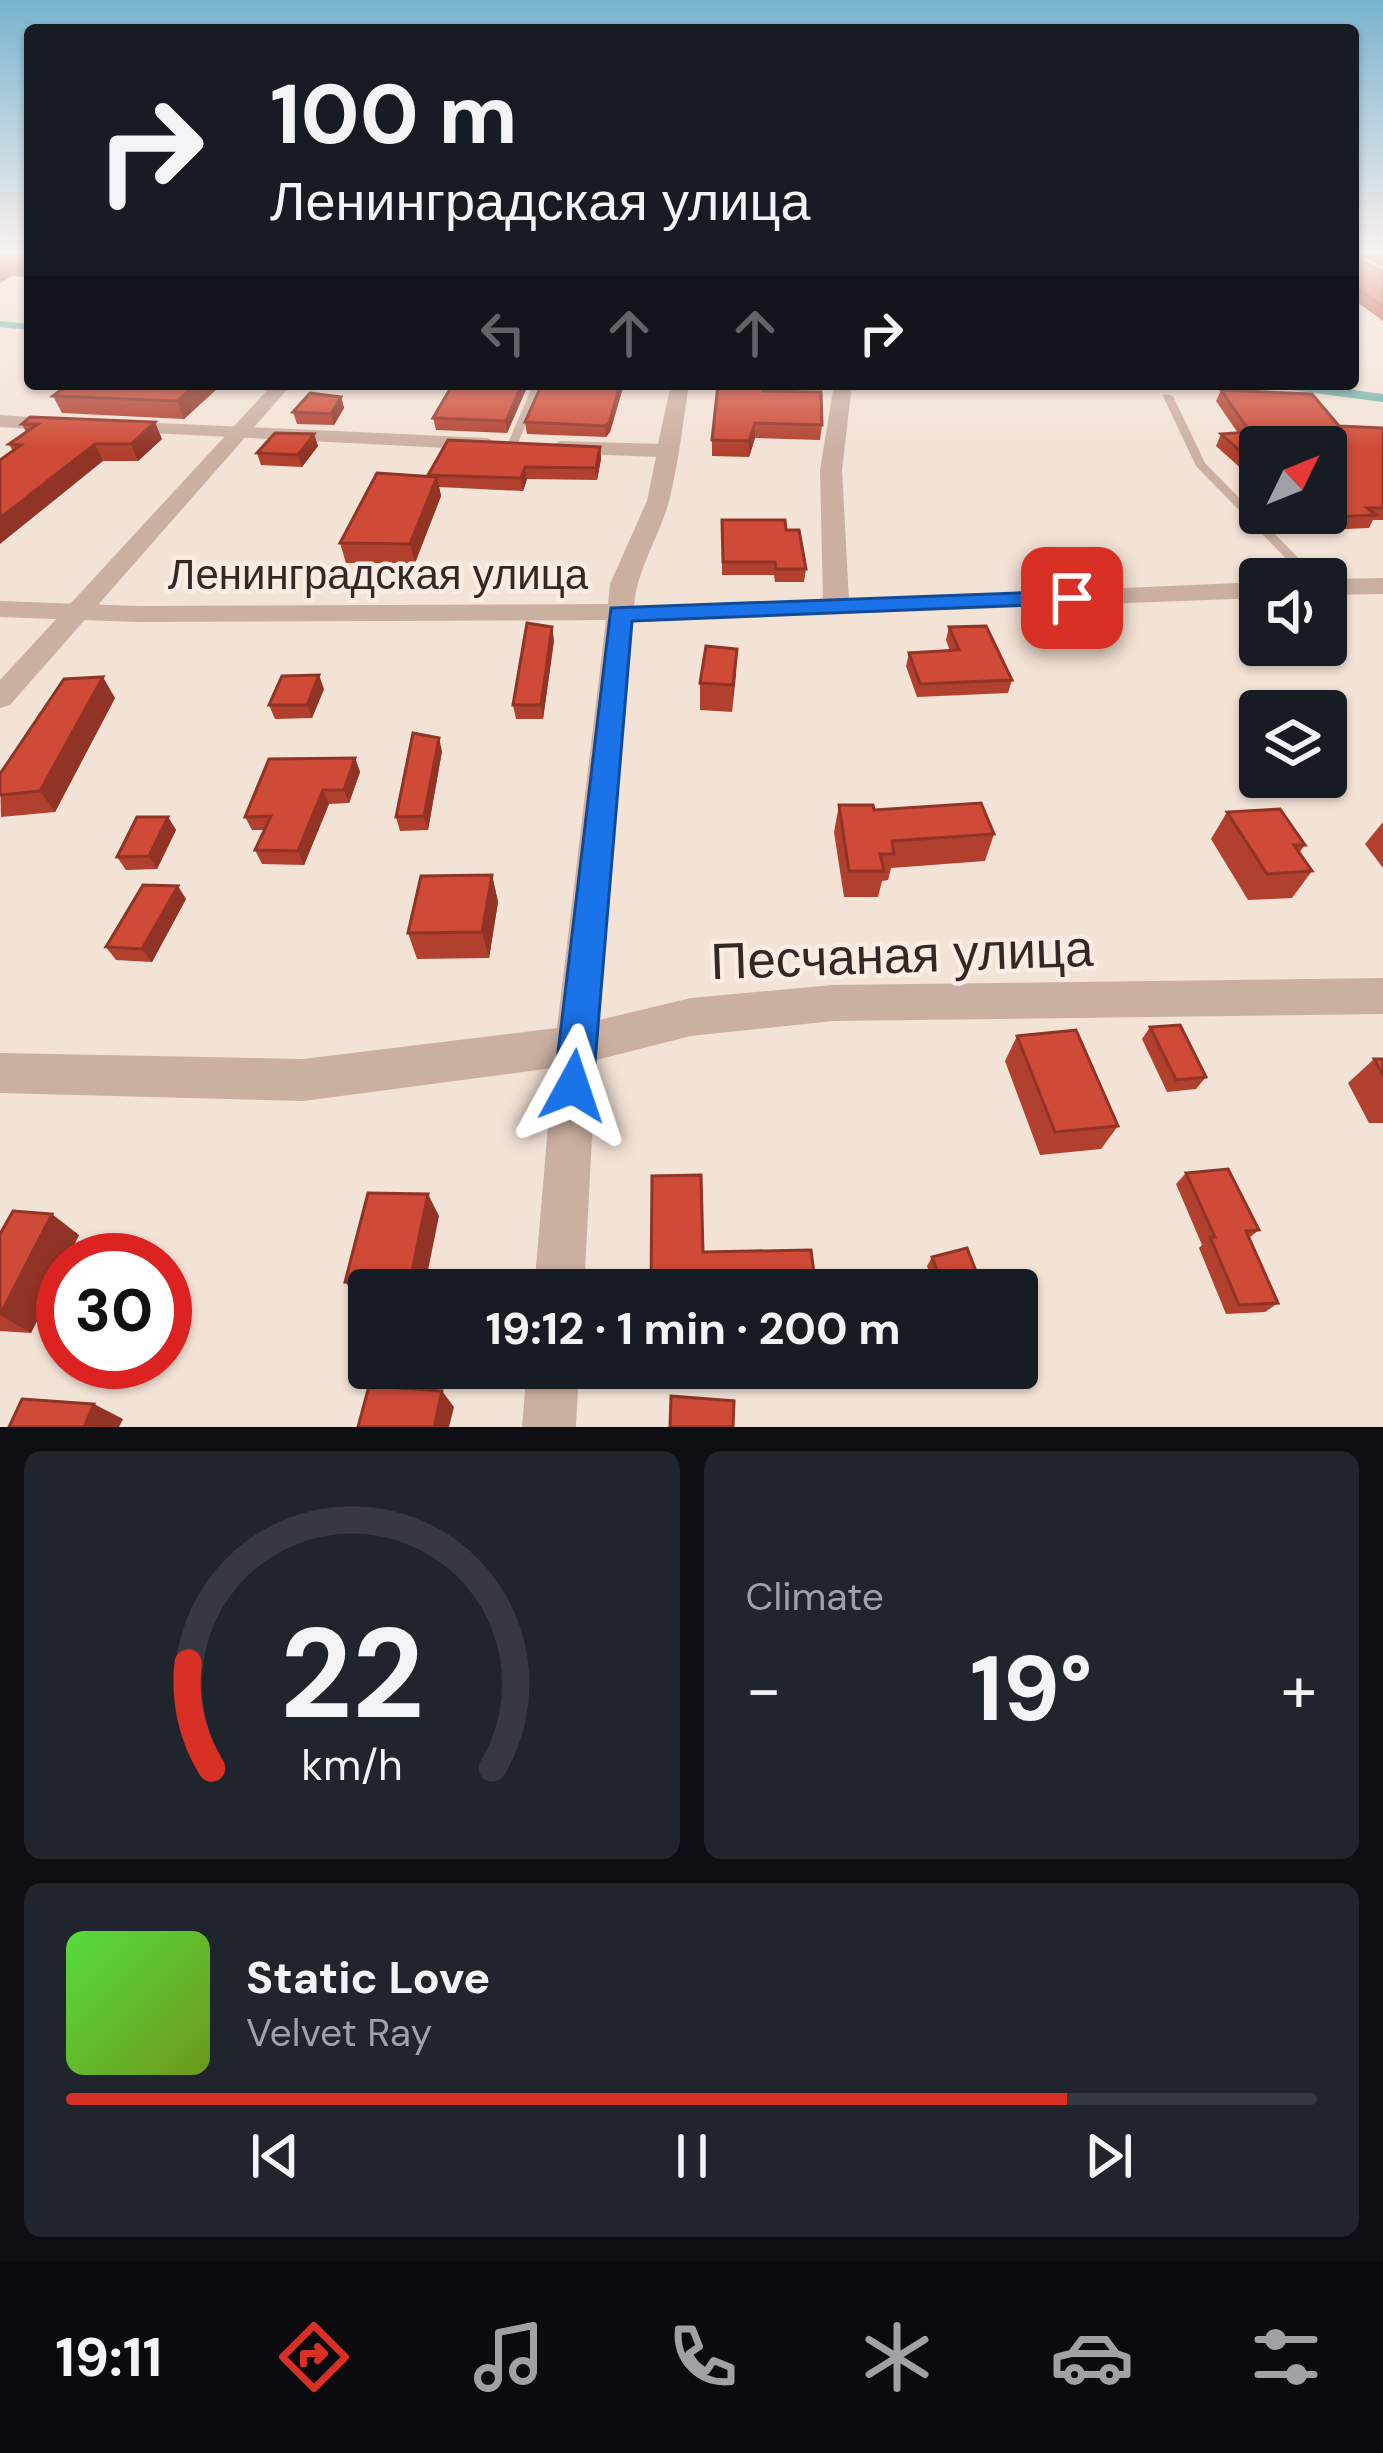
<!DOCTYPE html>
<html lang="en">
<head>
<meta charset="utf-8">
<style>
	:root { --surface:#171b24; --page:#20242c; --text:#f1f3f6; --muted:#9ea1a6; --line:#363941; --accent:#d93025 }
	body { margin:0; font-family:"DM Sans",sans-serif; background:var(--page); color:var(--text); height:100vh; display:flex; flex-direction:column; font-size:45px; white-space:nowrap }
	* { box-sizing:border-box; margin:0 }
	p { font-size:39px; color:var(--muted) }
	.icon { flex:none; width:66px; height:66px; fill:none; stroke:currentColor; stroke-width:2; stroke-linecap:round; stroke-linejoin:round }
	.map { position:relative; height:1427px; overflow:hidden }
	.panel { display:flex; flex-direction:column; gap:24px; padding:24px; background:#0d0f14; flex:1 }
	.panel>* { flex:none }
	.banner { position:absolute; left:24px; top:24px; width:1335px; height:366px; border-radius:12px; box-shadow:0 3px 9px #0004; background:#171b24; color:var(--text); overflow:hidden }
	.needle { width:78px; rotate:47deg }
	.tools { position:absolute; left:1239px; top:426px; display:grid; gap:24px }
	.tools a { display:grid; place-items:center; width:108px; height:108px; border-radius:12px; background:var(--surface); box-shadow:0 3px 9px #0004; font-size:60px }
	.speed { position:absolute; left:36px; top:1233px; display:flex; gap:24px; font-size:60px; font-weight:700; text-align:center }
	.speed>* { display:grid; place-content:center; width:156px; height:156px; border-radius:50%; background:var(--surface); box-shadow:0 3px 9px #0004; line-height:1 }
	.speed .limit { border:18px solid #d22; background:#fff; color:#111 }
	.pin { position:absolute; display:grid; place-items:center; width:102px; height:102px; color:#fff; margin:-51px; border-radius:24px; box-shadow:0 6px 18px #0006 }
	.me { position:absolute; width:132px; margin:-66px; rotate:5deg; stroke-linejoin:round; filter:drop-shadow(0 0 9px #0008) }
	.turn { display:flex; align-items:center; gap:42px; height:252px; padding:0 48px; font-size:54px }
	.turn .icon { width:156px; height:156px; stroke-width:2.5 }
	.turn b { display:block; font-size:84px; line-height:102px }
	.lanes { display:flex; align-items:center; height:114px; padding:0 48px; background:#0003; justify-content:center; gap:60px; direction:ltr }
	.lanes .off { opacity:.35 }
	.big { font-size:90px; font-weight:700; line-height:1.1 }
	.panel .widget { flex:1; display:flex; flex-direction:column; justify-content:center; gap:18px; min-width:0; padding:0 42px; border-radius:18px; background:var(--page) }
	.panel .dial { align-items:center; gap:0 }
	.dial svg { height:312px; overflow:visible; fill:none; stroke:var(--line); stroke-width:7; stroke-linecap:round; text-anchor:middle }
	.dial text { fill:var(--text); stroke:none }
	.song { display:flex; align-items:center; gap:36px }
	.cover { width:144px; height:144px; border-radius:18px; background:linear-gradient(135deg,hsl(110 70% 55%),hsl(80 70% 35%)) }
	.played { height:12px; border-radius:6px; background:linear-gradient(90deg,var(--accent) 80%,var(--line) 80%) }
	.keys { display:flex; justify-content:space-around; direction:ltr }
	.heat { display:flex; justify-content:space-between; align-items:center; font-size:66px; direction:ltr }
	.panel .tiles { flex:1; display:grid; gap:24px; grid-template-columns:1fr 1fr }
	.widget:last-child { grid-column:span 2 }
	.trip { position:absolute; left:348px; top:1269px; width:690px; height:120px; border-radius:12px; background:var(--surface); box-shadow:0 3px 9px #0004; font-weight:700; line-height:120px; text-align:center }
	.tabs { display:flex; height:192px; justify-content:space-around; align-items:center; background:#090b0e; color:var(--muted) }
	.tabs .icon { width:84px; height:84px }
	.tabs .selected { color:var(--accent) }
	.tabs b { font-size:54px; color:var(--text) }
	.map>svg:first-child { display:block }
	.lines { fill:none; stroke-linecap:round; stroke-linejoin:round }
	.stream-far1 { stroke:#73b1ad; stroke-width:6 }
	.stream { stroke:#73b1ad; stroke-width:8 }
	.service { fill:#cbafa1; fill-rule:evenodd }
	.minor { fill:#cbafa1; fill-rule:evenodd }
	.tertiary { fill:#cbafa1; fill-rule:evenodd }
	.wall { fill:#b2402f }
	.shaded-wall { fill:#913426 }
	.building { fill:#cf4a37; stroke:#913426; stroke-width:3 }
	.route { fill:#1a73e8; stroke:#114b97; stroke-width:3 }
	.labels { text-anchor:middle; dominant-baseline:central; stroke-width:9; stroke-linejoin:round; paint-order:stroke }
	.street-label { font-size:42px; fill:#352824; stroke:#faece2 }
	.near-street-label { font-size:51px; fill:#352824; stroke:#faece2 }
</style>
</head>
<body>
<div class="map">
<svg width="1383" height="1427" viewBox="0 0 1383 1427">
	<rect width="100%" height="100%" fill="#f3e2d6"/>
	<g class="lines">
		<!-- stream-far1 -->
		<path class="stream-far1" d="M0,324L30,327"/>
		<!-- stream -->
		<path class="stream" d="M1277,384L1383,398"/>
		<!-- service -->
		<path class="service" d="M537,384L542,387L517,445L508,447L507,445L532,387Z
			M1165,394L1173,396L1205,463L1319,579H1306L1196,466L1163,396Z"/>
		<!-- minor -->
		<path class="minor" d="M671,384H689C683,422 679,460 670,497C661,535 637,567 634,606L823,601L820,470L834,384H852L842,470L849,600L1260,582V598L633,622L599,1020L691,998L833,985L1383,978V1014L833,1021L691,1036L596,1060L584,1290H534L553,1068L303,1101L0,1093V1053L303,1059L557,1028L606,620L138,622L0,617V601L138,606L608,604L610,584L647,501L656,457L560,453L550,447L560,441L658,444Z
			M0,415L62,419L72,425L62,431L0,427Z
			M116,421L488,438L498,444L488,450L109,431L106,427Z
			M1383,578V594L1326,595V579Z
			M527,1368H579L576,1427H522Z"/>
		<!-- tertiary -->
		<path class="tertiary" d="M273,384H292L10,705L0,708V680Z"/>
	</g>
	<!-- wall -->
	<path class="wall" d="M0,251H30V277L12,276L0,283Z
		M1353,251H1383V266L1355,253V258L1383,271V321L1353,299Z
		M453,384H531L528,385L507,433L436,430L433,418Z
		M624,384L610,432L606,437L527,434L525,422Z
		M219,387L184,419L62,413L53,396Z
		M1221,390L1339,426L1383,428V520H1373L1369,528L1325,530L1306,513H1326L1260,447V472H1245L1216,446L1221,434L1238,433L1216,401Z
		M763,391L822,425L820,440L755,438L749,457L712,456V440Z
		M341,397L344,408L334,425L297,424L293,412Z
		M30,417L162,439L138,461H103L13,451L9,444L26,432L22,424Z
		M314,434L318,446L302,467L261,465L257,453Z
		M600,447L601,459L597,480L527,479L523,491L439,487L441,496L415,563H346L340,543L428,476Z
		M722,520L786,530L806,569L804,582H775L774,575H722Z
		M949,627L1012,680L1008,693L917,697L906,666L909,653L950,651L946,640Z
		M554,640L543,719H516L513,705Z
		M737,649L732,712L700,710V683Z
		M324,689L312,718L275,719L269,705Z
		M115,698L55,812L1,817L0,774Z
		M442,751L428,830L400,831L396,817Z
		M355,758L360,772L349,803L329,804L304,865L262,864L255,850L264,830H252L245,817Z
		M839,805L874,810L994,834L985,861L891,868L888,880L882,881L878,897H844L834,832Z
		M1227,812L1305,845L1299,853L1312,871L1292,898L1248,900L1211,839Z
		M168,817L176,830L157,869L126,870L117,857Z
		M1383,822V868L1365,844Z
		M492,875L498,902L489,958L417,959L408,933Z
		M186,899L152,962L116,960L106,947Z
		M1150,1027L1206,1077L1196,1089L1167,1092L1142,1039Z
		M1017,1036L1118,1126L1101,1149L1040,1155L1005,1061Z
		M1374,1059H1383V1123H1369L1348,1083Z
		M1186,1173L1259,1230L1249,1238L1278,1303L1265,1312L1226,1314L1199,1248L1202,1245L1176,1184Z
		M439,1216L369,1290V1317L363,1310L365,1301H360L345,1282Z
		M0,1234L79,1235L63,1260V1268L31,1333L0,1331Z
		M932,1257L977,1290H935L927,1266Z"/>
	<!-- shaded-wall -->
	<path class="shaded-wall" d="M7,264L12,276L0,283V268Z
		M197,384H218L219,387L184,419L177,401Z
		M522,384H531L528,385L507,433L506,421Z
		M620,384H624L610,432L606,437L605,426Z
		M341,397L344,408L334,425L331,414Z
		M155,422L162,439L138,461L131,444Z
		M755,423V438L749,457V441Z
		M314,434L318,446L302,467L298,455Z
		M95,444L103,461L0,544V518Z
		M600,447L601,459L597,480L596,468Z
		M525,467L527,479L523,491L521,478Z
		M437,477L441,496L415,563L410,544Z
		M552,627L554,640L543,719L541,705Z
		M737,649L736,675L732,712L733,685Z
		M319,675L324,689L312,718L307,705Z
		M103,677L115,698L55,812L40,791Z
		M439,738L442,751L428,830L424,816Z
		M355,758L360,772L349,803L344,790Z
		M323,790L329,804L304,865L298,851Z
		M168,817L176,830L157,869L149,856Z
		M492,875L498,902L489,958L482,932Z
		M178,886L186,899L152,962L142,949Z
		M428,1194L439,1216L424,1290H408Z
		M52,1214L79,1235L67,1260H63V1268L31,1333L0,1315Z
		M442,1391L454,1407L449,1427H434Z
		M94,1404L123,1419L119,1427H84Z"/>
	<!-- building -->
	<path class="building" d="M0,251H30V264H7L0,268Z
		M1353,251L1355,258L1383,271V307L1353,285Z
		M69,384H197L177,401L53,396Z
		M453,384H522L506,421L433,418Z
		M542,384H620L610,421L605,426L525,422Z
		M718,384H764L763,391L821,392L822,425L755,423L749,441L712,440Z
		M1221,390L1312,394L1339,426L1383,428V508H1367L1376,515L1332,517L1326,513V447H1260V459L1250,460L1221,434L1250,432Z
		M310,393L341,397L331,414L293,412Z
		M30,417L155,422L131,444H95L0,518V460L21,445L9,444L38,424H22Z
		M275,433L314,434L298,455L257,453Z
		M448,440L600,447L596,468L525,467L521,478L428,475Z
		M377,473L437,477L410,544L340,543Z
		M722,520H785L786,530H799L806,569H776L775,562H723Z
		M527,623L552,627L541,705H513Z
		M986,626L1012,680L920,684L909,653L959,650L949,627Z
		M706,646L737,649L733,685L700,683Z
		M319,675L307,705H269L282,676Z
		M103,677L40,791L0,795V774L64,679Z
		M413,733L439,738L424,816L396,817Z
		M355,758L344,790H323L298,851L255,850L271,816L245,817L269,759Z
		M981,803L994,834L892,841L894,854H880L884,871H849L839,805H873L874,810Z
		M1280,809L1305,845H1294L1312,871L1267,874L1227,812Z
		M137,817H168L149,856L117,857Z
		M492,875L482,932L408,933L421,876Z
		M143,885L178,886L142,949L106,947Z
		M1180,1025L1206,1077L1176,1080L1150,1027Z
		M1076,1030L1118,1126L1055,1132L1017,1036Z
		M1374,1059H1383V1075Z
		M1228,1169L1259,1230L1246,1231L1278,1303L1239,1305L1210,1237H1215L1186,1173Z
		M701,1175L703,1252L811,1250L816,1290H651L652,1176Z
		M368,1193L428,1194L408,1290H369V1310H363L369,1283L345,1282Z
		M13,1211L52,1214L0,1315V1234Z
		M967,1248L981,1284L959,1290H944L932,1257Z
		M369,1386L442,1391L434,1427H358Z
		M671,1396L734,1401L733,1427H670Z
		M22,1399L94,1404L84,1427H9Z"/>
	<!-- sky -->
	<linearGradient id="sky" x2="0" y2="1"><stop stop-color="#79b3d0"/><stop offset="0.56" stop-color="#faf2ed"/><stop offset="1" stop-color="#faf2ed" stop-opacity="0"/></linearGradient>
	<rect width="1383" height="451" fill="url(#sky)"/>
	<!-- route -->
	<path class="route" d="M1072,591L1083,598L1080,603L632,621L593,1086L587,1099L573,1105L560,1099L554,1086L611,608Z"/>
	<g class="labels">
		<!-- street labels -->
		<g class="street-label">
			<text x="378" y="574">Ленинградская улица</text>
		</g>
		<!-- near-street labels -->
		<g class="near-street-label">
			<text transform="translate(902 955) rotate(-2)">Песчаная улица</text>
		</g>
	</g>
</svg>
<div class="tools">
<a><svg class="needle" viewBox="-14 -14 28 28"><path d="M0-13l5 13h-10z" fill="#e53935"/><path d="M0 13l5-13h-10z" fill="#9ea1a6"/></svg></a>
<a><svg class="icon" aria-label="sound" viewBox="0 0 24 24"><path d="M4 9h4l5-4v14l-5-4H4zM17 9q2 3 0 6"/></svg></a>
<a><svg class="icon" aria-label="layers" viewBox="0 0 24 24"><path d="M12 4l9 5-9 5-9-5zM3 14l9 5 9-5"/></svg></a>
</div>
<div class="speed"><div class="limit">30</div></div>
<div class="pin" style="left:1072px;top:598px;background:#d93025"><svg class="icon" aria-label="arrive" viewBox="0 0 24 24"><path d="M6 21V4h12l-3 4 3 4H6"/></svg></div>
<svg class="me" style="left:573px;top:1086px" viewBox="-20 -20 40 40"><path d="M0-17L14 15 0 8-14 15z" fill="#1a73e8" stroke="#fff" stroke-width="4"/></svg>
<div class="trip">19:12 · 1 min · 200 m</div>
<div class="banner">
<div class="turn"><svg class="icon" aria-label="right" viewBox="0 0 24 24"><path d="M7 20v-9h11M14 6l5 5-5 5"/></svg><div><b>100 m</b>Ленинградская улица</div></div>
<div class="lanes"><svg class="icon off" aria-label="left" viewBox="0 0 24 24"><path d="M17 20v-9H6M10 6l-5 5 5 5"/></svg><svg class="icon off" aria-label="ahead" viewBox="0 0 24 24"><path d="M12 20V5M6 11l6-6 6 6"/></svg><svg class="icon off" aria-label="ahead" viewBox="0 0 24 24"><path d="M12 20V5M6 11l6-6 6 6"/></svg><svg class="icon" aria-label="right" viewBox="0 0 24 24"><path d="M7 20v-9h11M14 6l5 5-5 5"/></svg></div>
</div>
</div>
<section class="panel">
<div class="tiles">
<div class="widget dial"><svg viewBox="0 0 100 80">
<path d="M14 69A42 42 0 1 1 86 69"/>
<path d="M14 69A42 42 0 0 1 8 42" stroke="#d93025"/>
<text x="50" y="56" font-size="32" font-weight="700">22</text>
<text x="50" y="72" font-size="11">km/h</text>
</svg></div>
<div class="widget"><p>Climate</p>
<div class="heat"><a>−</a><b class="big">19°</b><a>+</a></div>
</div>
<div class="widget">
<div class="song"><i class="cover"></i><div><b>Static Love</b><p>Velvet Ray</p></div></div>
<div class="played"></div>
<div class="keys"><svg class="icon" aria-label="previous" viewBox="0 0 24 24"><path d="M18 5L8 12l10 7zM5 5v14"/></svg><svg class="icon" aria-label="pause" viewBox="0 0 24 24"><path d="M8 5v14M16 5v14"/></svg><svg class="icon" aria-label="next" viewBox="0 0 24 24"><path d="M6 5l10 7-10 7zM19 5v14"/></svg></div>
</div>
</div>
</section>
<nav class="tabs">
<b>19:11</b>
<svg class="icon selected" aria-label="directions" viewBox="0 0 24 24"><path d="M12 3l9 9-9 9-9-9zM9 14v-3h6M13 9l2 2-2 2"/></svg>
<svg class="icon" aria-label="music" viewBox="0 0 24 24"><path d="M9 18V5l10-2v13"/><circle cx="6" cy="18" r="3"/><circle cx="16" cy="16" r="3"/></svg>
<svg class="icon" aria-label="phone" viewBox="0 0 24 24"><path d="M5 4h4l2 5-3 2q2 4 5 5l2-3 5 2v4C11 20 4 13 5 4z"/></svg>
<svg class="icon" aria-label="climate" viewBox="0 0 24 24"><path d="M12 3v18M4 7l16 10M4 17L20 7"/></svg>
<svg class="icon" aria-label="car" viewBox="0 0 24 24"><path d="M5 17H2v-5l4-1 3-4h7l3 4 3 1v5h-3M9 17h6M6 11h13"/><circle cx="7" cy="17" r="2"/><circle cx="17" cy="17" r="2"/></svg>
<svg class="icon" aria-label="filters" viewBox="0 0 24 24"><path d="M4 7h16M4 17h16"/><circle cx="9" cy="7" r="2"/><circle cx="15" cy="17" r="2"/></svg>
</nav>
</body>
</html>
